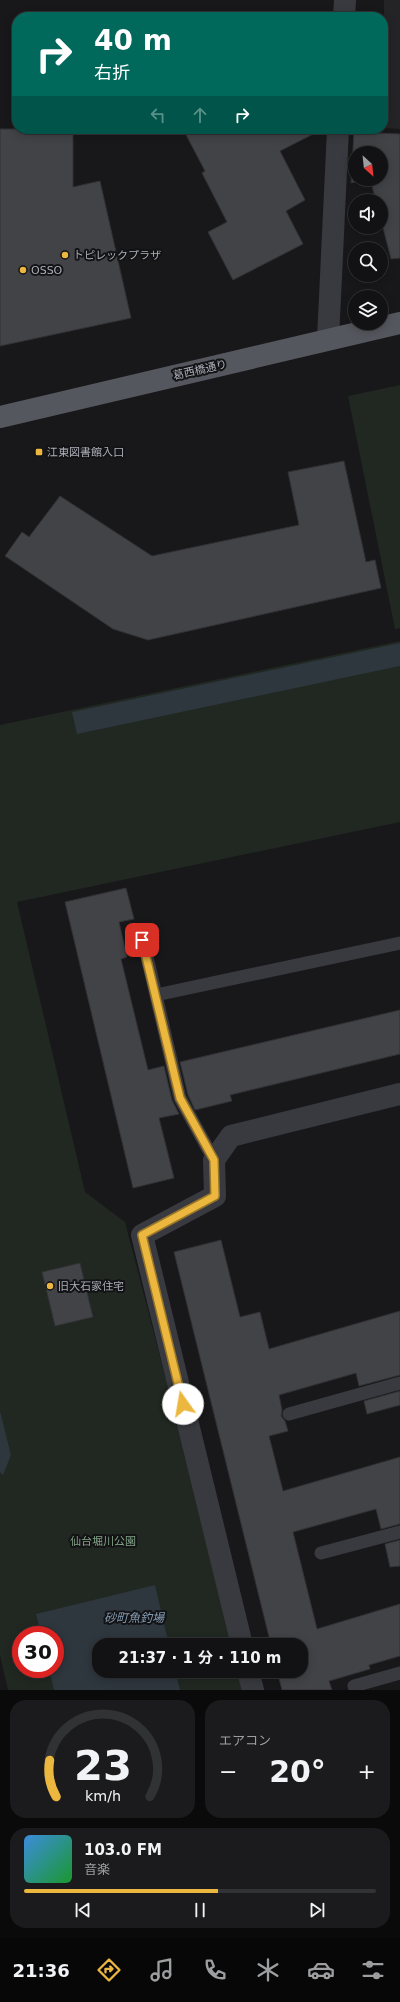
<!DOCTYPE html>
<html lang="ja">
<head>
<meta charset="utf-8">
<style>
	:root { --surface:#121214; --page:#1b1b1d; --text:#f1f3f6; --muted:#9c9ea0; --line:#313234; --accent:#ecb73f }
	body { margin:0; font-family:"DejaVu Sans","Noto Sans JP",sans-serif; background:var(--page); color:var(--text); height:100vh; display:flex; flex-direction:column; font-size:15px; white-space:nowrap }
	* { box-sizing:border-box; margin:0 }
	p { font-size:13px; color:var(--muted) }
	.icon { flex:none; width:22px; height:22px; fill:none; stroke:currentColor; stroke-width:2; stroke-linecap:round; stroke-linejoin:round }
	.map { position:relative; height:1690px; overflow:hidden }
	.side { display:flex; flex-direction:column; gap:10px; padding:10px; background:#0a0a0b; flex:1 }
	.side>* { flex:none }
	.top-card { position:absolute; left:12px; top:12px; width:376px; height:122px; border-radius:16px; box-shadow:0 2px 10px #0003,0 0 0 1px var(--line); background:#00695c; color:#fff; overflow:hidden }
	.needle { width:26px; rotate:153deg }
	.buttons { position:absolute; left:348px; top:146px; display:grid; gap:8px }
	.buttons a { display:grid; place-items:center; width:40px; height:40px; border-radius:50%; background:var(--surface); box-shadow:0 2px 10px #0003,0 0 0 1px var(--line); font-size:20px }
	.speed { position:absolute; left:12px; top:1626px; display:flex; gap:8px; font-size:20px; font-weight:700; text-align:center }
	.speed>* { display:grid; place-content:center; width:52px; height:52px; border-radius:50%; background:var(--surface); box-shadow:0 2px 10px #0003,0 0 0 1px var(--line); line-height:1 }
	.speed .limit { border:6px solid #d22; background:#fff; color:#111 }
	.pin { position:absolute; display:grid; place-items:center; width:34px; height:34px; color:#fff; margin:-17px; border-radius:8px; box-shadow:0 2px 6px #0006 }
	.me { position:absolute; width:44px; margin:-22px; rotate:347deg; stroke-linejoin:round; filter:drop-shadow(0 0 3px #0008) }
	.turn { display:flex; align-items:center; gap:14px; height:84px; padding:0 16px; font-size:18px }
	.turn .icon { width:52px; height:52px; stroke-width:2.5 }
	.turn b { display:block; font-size:28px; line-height:34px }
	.lanes { display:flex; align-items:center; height:38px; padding:0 16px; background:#0003; justify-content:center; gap:20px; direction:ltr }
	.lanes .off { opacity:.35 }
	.big { font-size:30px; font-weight:700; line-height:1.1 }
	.side .card { flex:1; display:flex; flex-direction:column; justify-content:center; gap:6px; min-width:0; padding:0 14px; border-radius:16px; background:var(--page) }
	.side .dial { align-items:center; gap:0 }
	.dial svg { height:104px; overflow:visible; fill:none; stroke:var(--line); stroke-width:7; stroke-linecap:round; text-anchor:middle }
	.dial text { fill:var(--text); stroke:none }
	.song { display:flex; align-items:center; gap:12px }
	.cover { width:48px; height:48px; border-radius:6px; background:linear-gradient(135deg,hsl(210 70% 55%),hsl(130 70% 35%)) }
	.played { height:4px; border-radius:2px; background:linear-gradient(90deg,var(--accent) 55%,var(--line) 55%) }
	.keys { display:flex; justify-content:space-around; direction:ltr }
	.heat { display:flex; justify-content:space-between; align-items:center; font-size:22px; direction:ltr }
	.side .tiles { flex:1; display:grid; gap:10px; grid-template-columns:1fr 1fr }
	.card:last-child { grid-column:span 2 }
	.trip { position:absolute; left:92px; top:1638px; width:216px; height:40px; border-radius:16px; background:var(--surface); box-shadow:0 2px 10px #0003,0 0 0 1px var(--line); font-weight:700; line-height:40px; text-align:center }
	.menu { display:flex; height:64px; justify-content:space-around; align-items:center; background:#070708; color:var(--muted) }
	.menu .icon { width:28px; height:28px }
	.menu .active { color:var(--accent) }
	.menu b { font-size:18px; color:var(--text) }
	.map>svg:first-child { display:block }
	.built { fill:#242427 }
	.green { fill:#202821; fill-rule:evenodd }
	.water { fill:#2e363e }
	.building { fill:#424347; stroke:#323236 }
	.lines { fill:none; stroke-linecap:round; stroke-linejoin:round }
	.lane { stroke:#393a3f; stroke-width:13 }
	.street { stroke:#393a3f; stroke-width:22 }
	.primary { stroke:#55575e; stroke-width:22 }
	.route-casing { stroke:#997729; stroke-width:10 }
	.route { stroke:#ecb73f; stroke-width:7 }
	.poi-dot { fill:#ecb73f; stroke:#131315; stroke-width:1.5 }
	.labels { text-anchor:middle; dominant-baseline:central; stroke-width:4; stroke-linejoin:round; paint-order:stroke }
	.poi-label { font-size:11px; fill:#abafb9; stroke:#131315; text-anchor:start }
	.street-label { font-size:11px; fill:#abafb9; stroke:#131315 }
	.park-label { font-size:11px; fill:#83a386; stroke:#131315 }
	.water-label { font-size:12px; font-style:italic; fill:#839bb3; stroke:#131315 }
</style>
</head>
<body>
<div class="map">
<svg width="400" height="1690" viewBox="0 0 400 1690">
	<rect width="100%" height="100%" fill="#18181a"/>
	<!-- built -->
	<path class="built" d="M384,0H400V129L383,128Z"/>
	<!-- green -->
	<path class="green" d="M400,385V628L395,629L348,396Z
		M400,641V822L17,902L85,1192L125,1222L235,1645H99V1671H242L247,1690H8L0,1655V725ZM21,1635H55V1669H21Z"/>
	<!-- water -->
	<path class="water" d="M400,643V666L77,734L72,712Z
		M0,1411L11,1455L3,1475L0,1472Z
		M155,1585L169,1645H99V1671H175L180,1690H54L49,1669H55V1635H41L36,1614Z"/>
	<!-- building -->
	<path class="building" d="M0,129H73V187L100,181L131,318L0,346Z
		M183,129H323L280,151L305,200L286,211L303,244L233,280L208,232L227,222L202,173L205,171Z
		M354,132L400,134V258L391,259L381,220V201H376L370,179H381V153H355V179H368L351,183Z
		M344,461L366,562L375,560L381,588L148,640L113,629L5,556L22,532L29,537L60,496L152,556L299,525L288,472Z
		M126,888L134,919L119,922L127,957L121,959L148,1070L164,1066L172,1100L179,1114L159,1118L174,1178L133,1188L65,902Z
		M400,1010V1054L230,1095L232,1101L195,1110L188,1095L180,1062Z
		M221,1240L240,1317L260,1312L269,1349L400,1311V1375L359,1386L356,1373L279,1395L282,1410L281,1416L285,1421L288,1431L269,1436L283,1491L400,1457V1524L381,1529L376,1509L293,1532L317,1629L400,1604V1656L369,1665L370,1669L329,1681L332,1690H282L277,1671H301V1645H271L174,1252Z
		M80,1263L93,1317L55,1326L42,1272Z
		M400,1391V1405L367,1414L364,1401Z
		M400,1540V1566L390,1567L385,1544Z"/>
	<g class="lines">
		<!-- lane -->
		<path class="lane" d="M143,940L180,1098L214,1160
			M156,995L400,943
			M289,1414L400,1383
			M321,1553L400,1532
			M354,1686L400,1673"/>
		<!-- street -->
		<path class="street" d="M344,17L345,0
			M328,339L338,129
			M242,1645L142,1235L215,1196L214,1160L231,1136L400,1094
			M248,1671L253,1690"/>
		<!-- primary -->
		<path class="primary" d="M0,417L400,323"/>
	</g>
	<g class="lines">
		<!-- route casing -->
		<g class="route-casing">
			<path id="route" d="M142,940L180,1098L214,1160L215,1196L142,1235L183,1404"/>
		</g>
		<!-- route -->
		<use href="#route" class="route"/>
	</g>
	<!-- markers -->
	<g class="poi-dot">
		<circle cx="65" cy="255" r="4"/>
		<circle cx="23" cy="270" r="4"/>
		<rect x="35" y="448" width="8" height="8" rx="2"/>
		<circle cx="50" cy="1286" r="4"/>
	</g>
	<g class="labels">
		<!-- poi labels -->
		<g class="poi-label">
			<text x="73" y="255">トピレックプラザ</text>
			<text x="31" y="270">OSSO</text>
			<text x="47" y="452">江東図書館入口</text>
			<text x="58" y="1286">旧大石家住宅</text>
		</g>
		<!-- street labels -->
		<g class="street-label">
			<text transform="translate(200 370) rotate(-13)">葛西橋通り</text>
		</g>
		<!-- park labels -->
		<g class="park-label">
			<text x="103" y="1541">仙台堀川公園</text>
		</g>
		<!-- water labels -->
		<g class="water-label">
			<text x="134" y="1618">砂町魚釣場</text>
		</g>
	</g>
</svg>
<div class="buttons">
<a><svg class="needle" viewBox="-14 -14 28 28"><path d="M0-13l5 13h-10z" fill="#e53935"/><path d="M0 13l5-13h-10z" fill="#9c9ea0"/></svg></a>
<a><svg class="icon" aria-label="sound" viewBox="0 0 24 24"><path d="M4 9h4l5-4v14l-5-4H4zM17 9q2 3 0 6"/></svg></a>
<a><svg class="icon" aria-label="search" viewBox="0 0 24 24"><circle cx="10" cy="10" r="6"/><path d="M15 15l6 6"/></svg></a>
<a><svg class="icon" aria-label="layers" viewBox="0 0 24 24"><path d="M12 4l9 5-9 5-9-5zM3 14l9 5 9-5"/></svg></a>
</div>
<div class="speed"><div class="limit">30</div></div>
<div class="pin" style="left:142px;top:940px;background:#d93025"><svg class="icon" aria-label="arrive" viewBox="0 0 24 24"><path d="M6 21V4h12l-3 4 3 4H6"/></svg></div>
<svg class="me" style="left:183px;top:1404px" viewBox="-20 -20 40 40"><circle r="19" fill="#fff"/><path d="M0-13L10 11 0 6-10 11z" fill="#ecb73f"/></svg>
<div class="trip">21:37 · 1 分 · 110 m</div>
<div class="top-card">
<div class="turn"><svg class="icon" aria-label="right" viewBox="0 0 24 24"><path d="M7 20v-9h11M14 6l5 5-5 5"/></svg><div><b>40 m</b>右折</div></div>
<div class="lanes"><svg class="icon off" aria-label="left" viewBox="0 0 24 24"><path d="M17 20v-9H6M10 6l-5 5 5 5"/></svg><svg class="icon off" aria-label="ahead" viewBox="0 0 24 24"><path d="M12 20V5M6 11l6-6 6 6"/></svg><svg class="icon" aria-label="right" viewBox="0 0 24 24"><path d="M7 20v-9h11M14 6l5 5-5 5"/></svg></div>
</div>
</div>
<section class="side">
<div class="tiles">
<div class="card dial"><svg viewBox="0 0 100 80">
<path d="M14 69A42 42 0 1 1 86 69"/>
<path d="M14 69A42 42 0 0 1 9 41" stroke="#ecb73f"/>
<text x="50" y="56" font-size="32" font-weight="700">23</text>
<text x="50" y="72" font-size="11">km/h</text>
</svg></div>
<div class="card"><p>エアコン</p>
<div class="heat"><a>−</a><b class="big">20°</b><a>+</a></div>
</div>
<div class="card">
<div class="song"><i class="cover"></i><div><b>103.0 FM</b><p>音楽</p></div></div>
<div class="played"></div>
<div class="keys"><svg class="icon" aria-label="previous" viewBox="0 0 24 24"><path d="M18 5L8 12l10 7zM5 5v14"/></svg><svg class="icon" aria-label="pause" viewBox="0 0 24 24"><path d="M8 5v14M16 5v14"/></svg><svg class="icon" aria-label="next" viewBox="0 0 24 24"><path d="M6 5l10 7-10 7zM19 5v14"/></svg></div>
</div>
</div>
</section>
<nav class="menu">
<b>21:36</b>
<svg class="icon active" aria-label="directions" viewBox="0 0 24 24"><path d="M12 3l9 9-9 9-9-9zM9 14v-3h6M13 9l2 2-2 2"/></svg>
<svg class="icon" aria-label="music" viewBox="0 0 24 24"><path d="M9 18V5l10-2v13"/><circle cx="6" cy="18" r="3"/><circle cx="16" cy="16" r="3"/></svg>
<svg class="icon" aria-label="phone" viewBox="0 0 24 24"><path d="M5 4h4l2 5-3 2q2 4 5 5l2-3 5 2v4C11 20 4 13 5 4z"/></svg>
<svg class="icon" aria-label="climate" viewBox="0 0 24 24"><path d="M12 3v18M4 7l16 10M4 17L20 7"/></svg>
<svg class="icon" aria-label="car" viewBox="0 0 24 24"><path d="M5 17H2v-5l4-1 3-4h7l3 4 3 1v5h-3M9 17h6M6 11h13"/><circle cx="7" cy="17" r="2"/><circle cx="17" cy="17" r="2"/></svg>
<svg class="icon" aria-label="filters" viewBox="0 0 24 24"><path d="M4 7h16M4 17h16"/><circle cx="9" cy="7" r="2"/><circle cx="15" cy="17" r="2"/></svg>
</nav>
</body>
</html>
